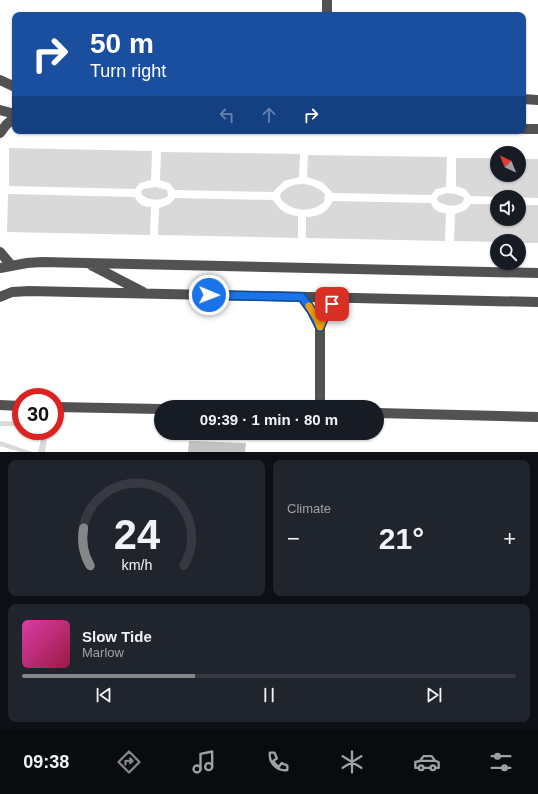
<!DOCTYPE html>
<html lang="en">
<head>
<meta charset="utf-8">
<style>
	:root { --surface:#171b24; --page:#20242c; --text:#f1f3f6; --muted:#9ea1a6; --line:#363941; --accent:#858687 }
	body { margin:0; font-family:Helvetica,sans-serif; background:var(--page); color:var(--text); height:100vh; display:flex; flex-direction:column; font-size:15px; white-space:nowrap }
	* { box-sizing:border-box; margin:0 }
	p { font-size:13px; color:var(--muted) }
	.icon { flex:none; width:22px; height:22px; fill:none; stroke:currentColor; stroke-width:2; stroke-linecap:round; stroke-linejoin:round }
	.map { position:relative; height:452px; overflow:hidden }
	.details { display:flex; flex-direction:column; gap:8px; padding:8px; background:#0d0f14; flex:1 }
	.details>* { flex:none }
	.top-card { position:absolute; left:12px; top:12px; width:514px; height:122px; border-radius:8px; box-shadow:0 1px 3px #0004; background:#1a4fa0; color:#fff; overflow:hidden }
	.needle { width:26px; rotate:317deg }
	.fabs { position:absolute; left:490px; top:146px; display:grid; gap:8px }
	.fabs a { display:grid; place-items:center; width:36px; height:36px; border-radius:50%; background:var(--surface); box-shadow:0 1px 3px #0004; font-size:20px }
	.speed { position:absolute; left:12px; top:388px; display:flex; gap:8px; font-size:20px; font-weight:700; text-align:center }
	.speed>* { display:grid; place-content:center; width:52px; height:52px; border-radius:50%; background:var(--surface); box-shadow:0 1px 3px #0004; line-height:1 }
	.speed .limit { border:6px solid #d22; background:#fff; color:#111 }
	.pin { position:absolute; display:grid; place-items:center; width:34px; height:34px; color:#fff; margin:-17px; border-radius:8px; box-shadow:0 2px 6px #0006 }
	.me { position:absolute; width:44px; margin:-22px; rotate:91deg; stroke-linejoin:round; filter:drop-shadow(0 0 3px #0008) }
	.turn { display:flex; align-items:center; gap:14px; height:84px; padding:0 12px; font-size:18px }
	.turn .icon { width:52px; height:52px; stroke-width:2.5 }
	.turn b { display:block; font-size:28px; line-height:34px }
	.lanes { display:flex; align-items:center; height:38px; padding:0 12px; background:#0003; justify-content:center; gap:20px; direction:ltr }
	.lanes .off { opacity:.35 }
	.big { font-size:30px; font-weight:700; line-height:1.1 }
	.details .widget { flex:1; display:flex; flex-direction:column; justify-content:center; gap:6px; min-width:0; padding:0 14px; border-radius:8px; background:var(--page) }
	.details .dial { align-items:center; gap:0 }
	.dial svg { height:104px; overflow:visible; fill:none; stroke:var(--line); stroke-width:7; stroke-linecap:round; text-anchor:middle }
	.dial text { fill:var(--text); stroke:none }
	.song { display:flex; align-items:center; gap:12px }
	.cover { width:48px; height:48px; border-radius:6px; background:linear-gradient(135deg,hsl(320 70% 55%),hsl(340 70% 35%)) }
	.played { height:4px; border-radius:2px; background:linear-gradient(90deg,var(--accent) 35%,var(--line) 35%) }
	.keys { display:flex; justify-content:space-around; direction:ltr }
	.heat { display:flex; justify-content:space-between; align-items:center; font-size:22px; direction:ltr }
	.details .tiles { flex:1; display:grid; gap:8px; grid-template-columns:1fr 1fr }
	.widget:last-child { grid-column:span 2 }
	.trip { position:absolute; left:154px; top:400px; width:230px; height:40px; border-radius:20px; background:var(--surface); box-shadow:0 1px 3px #0004; font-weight:700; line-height:40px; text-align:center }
	.tab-bar { display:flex; height:64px; justify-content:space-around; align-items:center; background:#090b0e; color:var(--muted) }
	.tab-bar .icon { width:28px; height:28px }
	.tab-bar .on { color:var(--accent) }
	.tab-bar b { font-size:18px; color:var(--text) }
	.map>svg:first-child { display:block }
	.green { fill:#d9d9d9 }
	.building { fill:#c2c2c2 }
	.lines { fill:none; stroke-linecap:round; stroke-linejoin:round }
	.minor { stroke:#525252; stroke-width:10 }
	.route-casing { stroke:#114b97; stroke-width:10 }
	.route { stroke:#1a73e8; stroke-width:7 }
	.slow { stroke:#f59e0b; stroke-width:7 }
</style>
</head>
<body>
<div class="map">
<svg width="538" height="452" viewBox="0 0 538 452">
	<rect width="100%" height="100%" fill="#fff"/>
	<!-- green -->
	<path class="green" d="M9,148L152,151L151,180L140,183L135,189L9,186Z
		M161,152L300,154L299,177L284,181L273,192L175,190L169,183L160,180Z
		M308,155L447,157L446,187L436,189L431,195L333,193L322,182L307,177Z
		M456,158H497V175H519V159H538V198L471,196L465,189L456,186Z
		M303,184C312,185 319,188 325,194L324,202C311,213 294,212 281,200L280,195C284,187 295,184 303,184Z
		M155,187L167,190L168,196C160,202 149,200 142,195L141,191L144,189Z
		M447,193L455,194L461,196L464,198L463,202C456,208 447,206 439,202L437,199L438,196Z
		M8,194L135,197C138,204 143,207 151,207L150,235L7,232Z
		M175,198L273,200C279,210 287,215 298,216V238L158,235L159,208L170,204Z
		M333,201L431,203C434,210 438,213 446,213L445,241L306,238V217C319,217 327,212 333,201Z
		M471,204H497V219H519V205H538V243H519V241H497V242L454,241L455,214L466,210Z
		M0,421L21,422V426H0Z
		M43,431H48L45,452H38Z
		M0,441L32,452H20L0,446Z"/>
	<!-- building -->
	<path class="building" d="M189,441L246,443L245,452H188Z"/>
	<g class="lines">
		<!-- minor -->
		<path class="minor" d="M327,15V0
			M0,80L15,87
			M523,99L538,100
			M0,110L15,114
			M523,129H538
			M0,133L6,125L15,117
			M0,252L11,265
			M91,265L143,292
			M0,268L27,263L42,262L538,273
			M0,297L12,292L29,291L538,302
			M302,297L312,311L320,327
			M0,405L21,406
			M55,407L161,409
			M320,407V327L327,311L339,298
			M377,413L538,417"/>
	</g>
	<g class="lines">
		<!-- route casing -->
		<g class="route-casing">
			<path id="route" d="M209,295L302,297L312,311L320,327L323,319L332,304"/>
		</g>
		<!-- route -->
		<use href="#route" class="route"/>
		<!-- slow -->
		<path class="slow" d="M309,306L317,319L320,327L323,320"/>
	</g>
</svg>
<div class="fabs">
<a><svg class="needle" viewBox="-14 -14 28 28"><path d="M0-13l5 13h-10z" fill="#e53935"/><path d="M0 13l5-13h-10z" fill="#9ea1a6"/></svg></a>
<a><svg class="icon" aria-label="sound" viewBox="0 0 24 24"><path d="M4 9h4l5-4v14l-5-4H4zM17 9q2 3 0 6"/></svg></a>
<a><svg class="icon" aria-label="search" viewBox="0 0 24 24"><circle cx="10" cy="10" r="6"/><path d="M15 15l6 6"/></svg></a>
</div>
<div class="speed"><div class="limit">30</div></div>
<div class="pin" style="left:332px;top:304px;background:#d93025"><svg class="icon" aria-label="arrive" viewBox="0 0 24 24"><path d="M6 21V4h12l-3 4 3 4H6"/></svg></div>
<svg class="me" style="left:209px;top:295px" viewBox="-20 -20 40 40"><circle r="17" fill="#1a73e8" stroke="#fff" stroke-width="3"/><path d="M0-11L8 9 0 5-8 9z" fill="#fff"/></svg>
<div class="trip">09:39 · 1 min · 80 m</div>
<div class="top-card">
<div class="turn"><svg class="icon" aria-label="right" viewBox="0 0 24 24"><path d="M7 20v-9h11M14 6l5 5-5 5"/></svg><div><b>50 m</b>Turn right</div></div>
<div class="lanes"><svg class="icon off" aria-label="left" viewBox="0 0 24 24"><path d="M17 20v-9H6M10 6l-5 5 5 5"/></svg><svg class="icon off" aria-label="ahead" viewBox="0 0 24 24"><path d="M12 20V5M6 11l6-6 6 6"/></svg><svg class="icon" aria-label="right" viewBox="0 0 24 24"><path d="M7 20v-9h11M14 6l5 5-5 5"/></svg></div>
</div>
</div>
<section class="details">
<div class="tiles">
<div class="widget dial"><svg viewBox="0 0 100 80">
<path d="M14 69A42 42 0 1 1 86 69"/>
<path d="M14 69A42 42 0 0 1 9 40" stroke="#858687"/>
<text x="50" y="56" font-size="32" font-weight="700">24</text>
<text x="50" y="72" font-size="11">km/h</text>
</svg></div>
<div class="widget"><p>Climate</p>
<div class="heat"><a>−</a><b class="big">21°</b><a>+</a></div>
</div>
<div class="widget">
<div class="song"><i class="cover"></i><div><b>Slow Tide</b><p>Marlow</p></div></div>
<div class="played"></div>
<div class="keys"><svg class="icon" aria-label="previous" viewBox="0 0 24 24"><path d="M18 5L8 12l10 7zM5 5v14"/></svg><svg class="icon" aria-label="pause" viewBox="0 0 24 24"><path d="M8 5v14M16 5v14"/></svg><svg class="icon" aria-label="next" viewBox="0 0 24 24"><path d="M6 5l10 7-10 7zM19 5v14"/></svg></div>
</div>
</div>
</section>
<nav class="tab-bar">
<b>09:38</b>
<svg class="icon on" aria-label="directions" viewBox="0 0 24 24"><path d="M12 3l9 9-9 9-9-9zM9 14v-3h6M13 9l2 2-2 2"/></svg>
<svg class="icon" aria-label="music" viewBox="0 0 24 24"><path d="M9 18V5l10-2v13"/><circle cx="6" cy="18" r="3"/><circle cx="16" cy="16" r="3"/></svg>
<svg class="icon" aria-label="phone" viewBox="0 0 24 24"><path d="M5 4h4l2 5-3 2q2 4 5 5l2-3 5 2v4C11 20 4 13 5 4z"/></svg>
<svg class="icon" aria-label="climate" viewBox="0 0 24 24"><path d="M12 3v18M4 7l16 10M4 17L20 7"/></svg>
<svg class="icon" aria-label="car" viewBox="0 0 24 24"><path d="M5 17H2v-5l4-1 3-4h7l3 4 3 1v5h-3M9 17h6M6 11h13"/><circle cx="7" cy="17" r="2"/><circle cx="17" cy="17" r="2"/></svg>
<svg class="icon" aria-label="filters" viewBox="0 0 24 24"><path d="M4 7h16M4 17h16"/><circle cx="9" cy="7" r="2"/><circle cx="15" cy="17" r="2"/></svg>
</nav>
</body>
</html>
